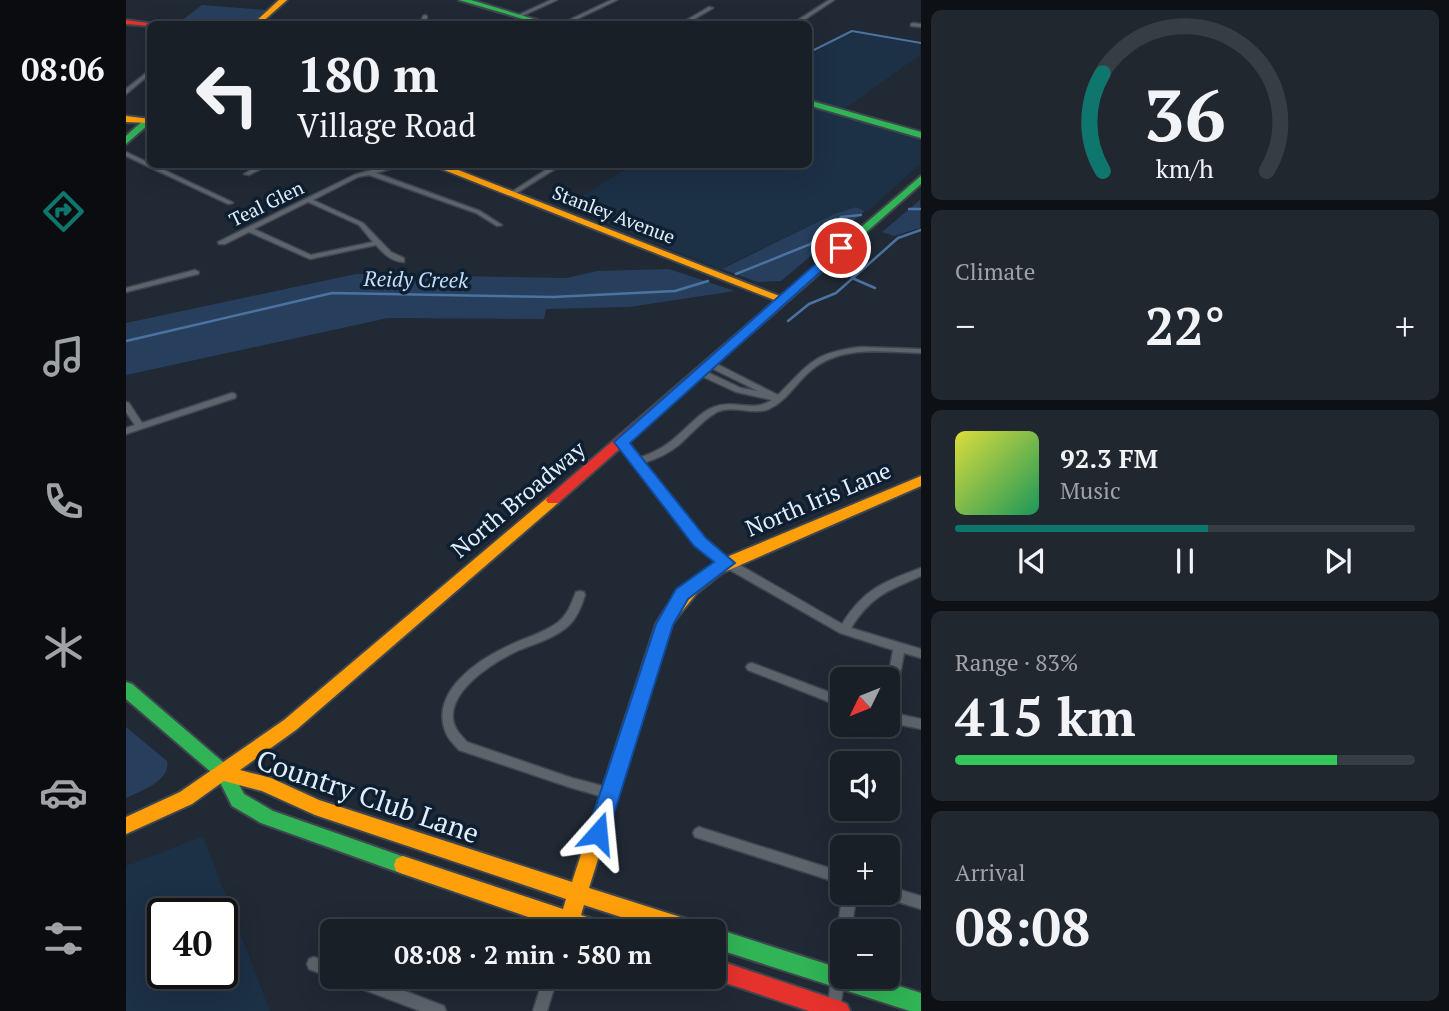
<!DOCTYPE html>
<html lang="en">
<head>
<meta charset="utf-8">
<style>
	:root { --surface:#181f27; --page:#21272f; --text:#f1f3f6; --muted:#9fa2a7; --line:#363d44; --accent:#0f766e }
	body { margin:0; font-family:"PT Serif",serif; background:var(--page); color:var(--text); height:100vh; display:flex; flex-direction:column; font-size:26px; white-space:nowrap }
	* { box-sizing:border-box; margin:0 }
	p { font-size:23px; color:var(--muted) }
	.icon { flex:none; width:38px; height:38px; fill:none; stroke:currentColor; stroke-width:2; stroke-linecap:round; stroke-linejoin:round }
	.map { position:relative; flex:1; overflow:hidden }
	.panel { display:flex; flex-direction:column; gap:10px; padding:10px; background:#0d1115; width:528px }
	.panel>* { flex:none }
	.hud { position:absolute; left:21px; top:21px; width:665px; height:147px; border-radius:10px; box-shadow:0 7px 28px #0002,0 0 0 2px var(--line); background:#181f27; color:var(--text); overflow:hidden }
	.needle { width:46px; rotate:227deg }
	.buttons { position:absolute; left:704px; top:667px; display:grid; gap:14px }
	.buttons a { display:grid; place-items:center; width:70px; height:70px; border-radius:10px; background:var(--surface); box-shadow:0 7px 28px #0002,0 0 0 2px var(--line); font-size:35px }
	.speed { position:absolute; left:21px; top:898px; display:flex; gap:14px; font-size:35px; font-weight:700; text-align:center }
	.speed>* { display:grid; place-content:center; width:91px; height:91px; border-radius:50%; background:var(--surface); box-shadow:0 7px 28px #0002,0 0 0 2px var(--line); line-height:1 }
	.speed .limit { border:4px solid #111; border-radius:10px; background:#fff; color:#111 }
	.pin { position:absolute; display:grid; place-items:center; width:60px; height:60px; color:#fff; margin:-30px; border:4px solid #fff; border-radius:50%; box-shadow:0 2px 7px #0007 }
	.me { position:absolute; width:77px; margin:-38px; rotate:18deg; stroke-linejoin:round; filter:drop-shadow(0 0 5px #0008) }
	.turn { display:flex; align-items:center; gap:24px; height:147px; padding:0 35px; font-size:32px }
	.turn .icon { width:91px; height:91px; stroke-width:2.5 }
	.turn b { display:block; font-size:49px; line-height:60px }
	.big { font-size:52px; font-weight:700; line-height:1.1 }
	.panel .widget { flex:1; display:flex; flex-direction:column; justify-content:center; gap:10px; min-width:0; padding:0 24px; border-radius:10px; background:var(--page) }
	.panel .dial { align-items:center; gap:0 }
	.dial svg { height:182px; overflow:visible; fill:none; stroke:var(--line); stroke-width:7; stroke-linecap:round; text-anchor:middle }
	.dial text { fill:var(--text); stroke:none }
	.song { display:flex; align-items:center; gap:21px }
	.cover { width:84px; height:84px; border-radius:10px; background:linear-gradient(135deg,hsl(60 70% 55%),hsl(150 70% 35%)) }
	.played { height:7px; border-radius:4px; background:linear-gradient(90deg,var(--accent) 55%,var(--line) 55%) }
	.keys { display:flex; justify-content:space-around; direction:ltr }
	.heat { display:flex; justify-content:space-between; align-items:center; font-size:38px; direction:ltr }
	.charge { height:10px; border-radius:5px; background:linear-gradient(90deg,#34c759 83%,var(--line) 0) }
	.trip { position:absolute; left:194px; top:919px; width:406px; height:70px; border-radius:10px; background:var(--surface); box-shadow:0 7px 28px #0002,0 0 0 2px var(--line); font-weight:700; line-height:70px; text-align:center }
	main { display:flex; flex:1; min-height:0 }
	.dock { display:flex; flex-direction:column; width:126px; justify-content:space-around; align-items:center; background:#0a0c10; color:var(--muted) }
	.dock .icon { width:49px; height:49px }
	.dock .current { color:var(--accent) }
	.dock b { font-size:32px; color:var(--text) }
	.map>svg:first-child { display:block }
	.built { fill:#1c3046; fill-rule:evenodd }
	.green { fill:#273f5d }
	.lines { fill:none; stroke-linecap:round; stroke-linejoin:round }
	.stream-far1 { stroke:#4b73a1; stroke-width:2 }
	.stream { stroke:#4b73a1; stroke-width:2.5 }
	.street-casing { stroke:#3f4650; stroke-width:3 }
	.fast-casing { stroke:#3f4650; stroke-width:4 }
	.slow-casing { stroke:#3f4650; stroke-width:4 }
	.jam-casing { stroke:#3f4650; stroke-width:4 }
	.street { fill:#5d646c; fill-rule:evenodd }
	.fast { fill:#30b455; fill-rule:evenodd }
	.slow { fill:#ff9f0a; fill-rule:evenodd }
	.jam { fill:#e5322d; fill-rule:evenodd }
	.route { fill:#1a73e8; stroke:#114b97; stroke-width:2 }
	.labels { text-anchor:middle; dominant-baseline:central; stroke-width:7; stroke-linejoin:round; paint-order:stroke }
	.far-street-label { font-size:19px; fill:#e3eefb; stroke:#0e1f31 }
	.far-water-label { font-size:21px; font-style:italic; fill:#c4ddfb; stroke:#0e1f31 }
	.street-label { font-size:23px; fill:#e3eefb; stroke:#0e1f31 }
	.near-street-label { font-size:28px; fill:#e3eefb; stroke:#0e1f31 }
</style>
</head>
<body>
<main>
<nav class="dock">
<b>08:06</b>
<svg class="icon current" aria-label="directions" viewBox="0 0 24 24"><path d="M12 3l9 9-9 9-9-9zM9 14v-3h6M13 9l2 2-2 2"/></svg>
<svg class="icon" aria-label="music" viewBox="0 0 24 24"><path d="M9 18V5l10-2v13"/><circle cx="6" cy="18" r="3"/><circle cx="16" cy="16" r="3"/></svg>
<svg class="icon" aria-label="phone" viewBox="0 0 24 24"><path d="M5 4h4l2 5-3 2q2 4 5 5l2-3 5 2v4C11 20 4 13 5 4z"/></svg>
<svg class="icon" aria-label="climate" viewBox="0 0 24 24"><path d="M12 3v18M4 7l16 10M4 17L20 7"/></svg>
<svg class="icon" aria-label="car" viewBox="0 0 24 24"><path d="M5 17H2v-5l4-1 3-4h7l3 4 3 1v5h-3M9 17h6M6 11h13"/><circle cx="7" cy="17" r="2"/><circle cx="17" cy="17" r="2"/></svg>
<svg class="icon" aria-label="filters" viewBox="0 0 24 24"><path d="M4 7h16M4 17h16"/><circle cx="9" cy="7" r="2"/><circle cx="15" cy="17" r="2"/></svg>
</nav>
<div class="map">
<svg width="795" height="1011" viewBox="0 0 795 1011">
	<rect width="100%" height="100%" fill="#202934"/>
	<!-- built -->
	<path class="built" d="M732,33L794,44V55L719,109L683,99V56L718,35Z
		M683,107L794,140V164L742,211L730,207L708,214L594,269L438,207L507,165L682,164Z
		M77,836L144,1011H0V866ZM37,914H96V973H37Z"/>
	<!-- green -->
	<path class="green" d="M76,5L140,10L123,24L52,23Z
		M794,200V228L768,236L756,232Z
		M730,207L739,211L655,281L631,282L596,269L708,214Z
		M543,269L609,291L503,307L420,309L418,319L262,318L0,375V323L230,274L440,278L471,271Z
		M0,727L41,761C45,781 15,791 0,798Z"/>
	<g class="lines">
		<!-- stream-far1 -->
		<path class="stream-far1" d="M682,53L726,31L795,43"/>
		<!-- stream -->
		<path class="stream" d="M783,209H795
			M610,274L697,239L715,217L735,215
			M726,278L749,288
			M662,321L683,304L710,293L772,238L795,230
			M0,341L206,293L427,297L549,291L582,281"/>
		<!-- street casing -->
		<g class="street-casing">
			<path id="street" d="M425,0H431L394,17L390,16Z
				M485,0H491L441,24H435Z
				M703,0H708L672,24H666Z
				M583,7L587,8L560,24H554Z
				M299,15L301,16L300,24H295L297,16Z
				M787,23L795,24V27L785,26V24Z
				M24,70V74L0,94V89Z
				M0,152L106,202L107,203L102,204L0,156Z
				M135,164H144L123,175L118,174Z
				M267,164H280L250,173L354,211L376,225L371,226L350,213L243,175L232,177L187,200L237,223L265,252L278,258V262C266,262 258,254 250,245L184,259L123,232L99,244H93L92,242L228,175ZM182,202L233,225L247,242L185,255L128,229Z
				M429,164H437L386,196L381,195Z
				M69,270L73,272L72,274L0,292V288Z
				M735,347L795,349V353C757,352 713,344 682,373C669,385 660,401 643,409C626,416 607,404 591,412C577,420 566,433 554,444C543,453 531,459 517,463L578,539L605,560L716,624C738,589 757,582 795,568V576C761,591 745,596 725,628L795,649V658L778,653L767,713L795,719V729L761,722V684L767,650L714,633L597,566L570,545L490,442L492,440H498L513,458C527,453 539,447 550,437C562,427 574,412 588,407C609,399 626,413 646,400L610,392L571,374L570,372L571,370H577L615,388L632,391L581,366L580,364L581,362H587L652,395C683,364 688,352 735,347Z
				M106,393L109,394L110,396L109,398L0,434V428L9,425L0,412V402L3,403L16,423Z
				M454,591L458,592L459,595C455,607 451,619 440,628C426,639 408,644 391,651C368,662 324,689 327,719C328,729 335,735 341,742L446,778L489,789L491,793L489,797L485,799L446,788L333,750C328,744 322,739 320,733C303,693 351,660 382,646C398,638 416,634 431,623C442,615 445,604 450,592Z
				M626,663L716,697V707L622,670L620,667L622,664Z
				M573,827L716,872V884L569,837L567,833L569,829Z
				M761,886L795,896V909L756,897L755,892H761Z
				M717,892H731L725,931H716V937L713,936L711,931Z
				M716,943V976H719L714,1009L713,1011H701L709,950L711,945Z
				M188,957L206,964V976H210L206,978L183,969L181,964L183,959Z
				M213,976H240L318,1006L320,1011H294L215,981Z
				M418,976H432L421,1011H407Z"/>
		</g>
		<!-- fast casing -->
		<g class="fast-casing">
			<path id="fast" d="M333,0H345L424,24H414Z
				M682,100L795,132V138L682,105Z
				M21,117H24V123L0,144V136Z
				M795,176V184L664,299H656V295Z
				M0,682L6,684L104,768L118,794L147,811L284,859L286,865L284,871L277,874L135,823L106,806L92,778L0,699Z
				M588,928L716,969V976H741L795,993V1011H784L588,948V931H581Z"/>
		</g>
		<!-- slow casing -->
		<g class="slow-casing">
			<path id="slow" d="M153,0H161L134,24H127Z
				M0,116L24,119V123L0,122Z
				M303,164H317L661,299L659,301H651Z
				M795,476V486L596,573L571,593L545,625L463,888L567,921L574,924L577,931H538L458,905L455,915L481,924L484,931H443L277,874L270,871L268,865L270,859L277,856L437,909L440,899L189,815L136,791L98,781L66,804L0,834V817L54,792L158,720L422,497H432L434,500L432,503L170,730L114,770L145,778L193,800L446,882L530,624C546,596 568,575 596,559Z"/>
		</g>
		<!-- jam casing -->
		<g class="jam-casing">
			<path id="jam" d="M0,20L29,24L24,26L0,24Z
				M660,294L664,295V299L432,503H422L420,500L422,497L656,295Z
				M588,959L714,1001L721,1004L724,1011H683L588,979L582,976H588Z"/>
		</g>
		<!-- street -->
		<use href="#street" class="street"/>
		<!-- fast -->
		<use href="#fast" class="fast"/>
		<!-- slow -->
		<use href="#slow" class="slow"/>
		<!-- jam -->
		<use href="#jam" class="jam"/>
	</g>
	<!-- route -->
	<path class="route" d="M711,245L721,248L504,443L580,538L609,563L562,599L547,625L482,833L479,840L472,843L464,840L461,833L530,624L550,589L588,562L568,546L488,442Z"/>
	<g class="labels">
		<!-- far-street labels -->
		<g class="far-street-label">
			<text transform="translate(140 203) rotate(-26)">Teal Glen</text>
			<text transform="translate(488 214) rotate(21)">Stanley Avenue</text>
		</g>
		<!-- far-water labels -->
		<g class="far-water-label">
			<text transform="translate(290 279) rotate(1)">Reidy Creek</text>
		</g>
		<!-- street labels -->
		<g class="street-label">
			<text transform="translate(392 499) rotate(-40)">North Broadway</text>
			<text transform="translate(692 499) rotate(-23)">North Iris Lane</text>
		</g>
		<!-- near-street labels -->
		<g class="near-street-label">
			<text transform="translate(242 796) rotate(19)">Country Club Lane</text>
		</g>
	</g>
</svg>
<div class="buttons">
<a><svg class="needle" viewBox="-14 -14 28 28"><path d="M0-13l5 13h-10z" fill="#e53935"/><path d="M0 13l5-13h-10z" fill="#9fa2a7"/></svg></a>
<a><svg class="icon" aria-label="sound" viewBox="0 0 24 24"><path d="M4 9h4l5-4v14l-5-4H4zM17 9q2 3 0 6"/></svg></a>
<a>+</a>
<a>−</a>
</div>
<div class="speed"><div class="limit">40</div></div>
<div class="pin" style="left:715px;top:248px;background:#d93025"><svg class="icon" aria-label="arrive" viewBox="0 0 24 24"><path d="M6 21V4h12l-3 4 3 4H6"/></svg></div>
<svg class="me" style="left:472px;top:833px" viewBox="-20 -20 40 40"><path d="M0-17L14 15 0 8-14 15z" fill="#1a73e8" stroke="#fff" stroke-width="4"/></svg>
<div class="trip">08:08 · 2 min · 580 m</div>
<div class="hud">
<div class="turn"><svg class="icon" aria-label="left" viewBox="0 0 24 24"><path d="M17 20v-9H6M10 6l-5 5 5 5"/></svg><div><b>180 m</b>Village Road</div></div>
</div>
</div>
<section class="panel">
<div class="widget dial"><svg viewBox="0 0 100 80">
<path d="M14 69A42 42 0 1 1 86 69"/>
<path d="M14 69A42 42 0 0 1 14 26" stroke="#0f766e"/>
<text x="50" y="56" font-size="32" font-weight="700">36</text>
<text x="50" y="72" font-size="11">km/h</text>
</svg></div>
<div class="widget"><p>Climate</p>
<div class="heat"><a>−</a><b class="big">22°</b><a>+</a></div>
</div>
<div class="widget">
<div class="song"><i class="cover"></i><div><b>92.3 FM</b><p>Music</p></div></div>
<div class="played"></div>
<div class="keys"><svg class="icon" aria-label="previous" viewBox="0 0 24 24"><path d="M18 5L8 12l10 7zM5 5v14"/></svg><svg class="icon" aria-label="pause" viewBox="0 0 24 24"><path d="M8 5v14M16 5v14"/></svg><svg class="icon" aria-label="next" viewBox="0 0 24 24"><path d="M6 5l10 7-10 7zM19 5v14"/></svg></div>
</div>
<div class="widget"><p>Range · 83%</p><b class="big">415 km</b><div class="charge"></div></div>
<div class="widget"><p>Arrival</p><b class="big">08:08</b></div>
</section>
</main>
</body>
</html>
